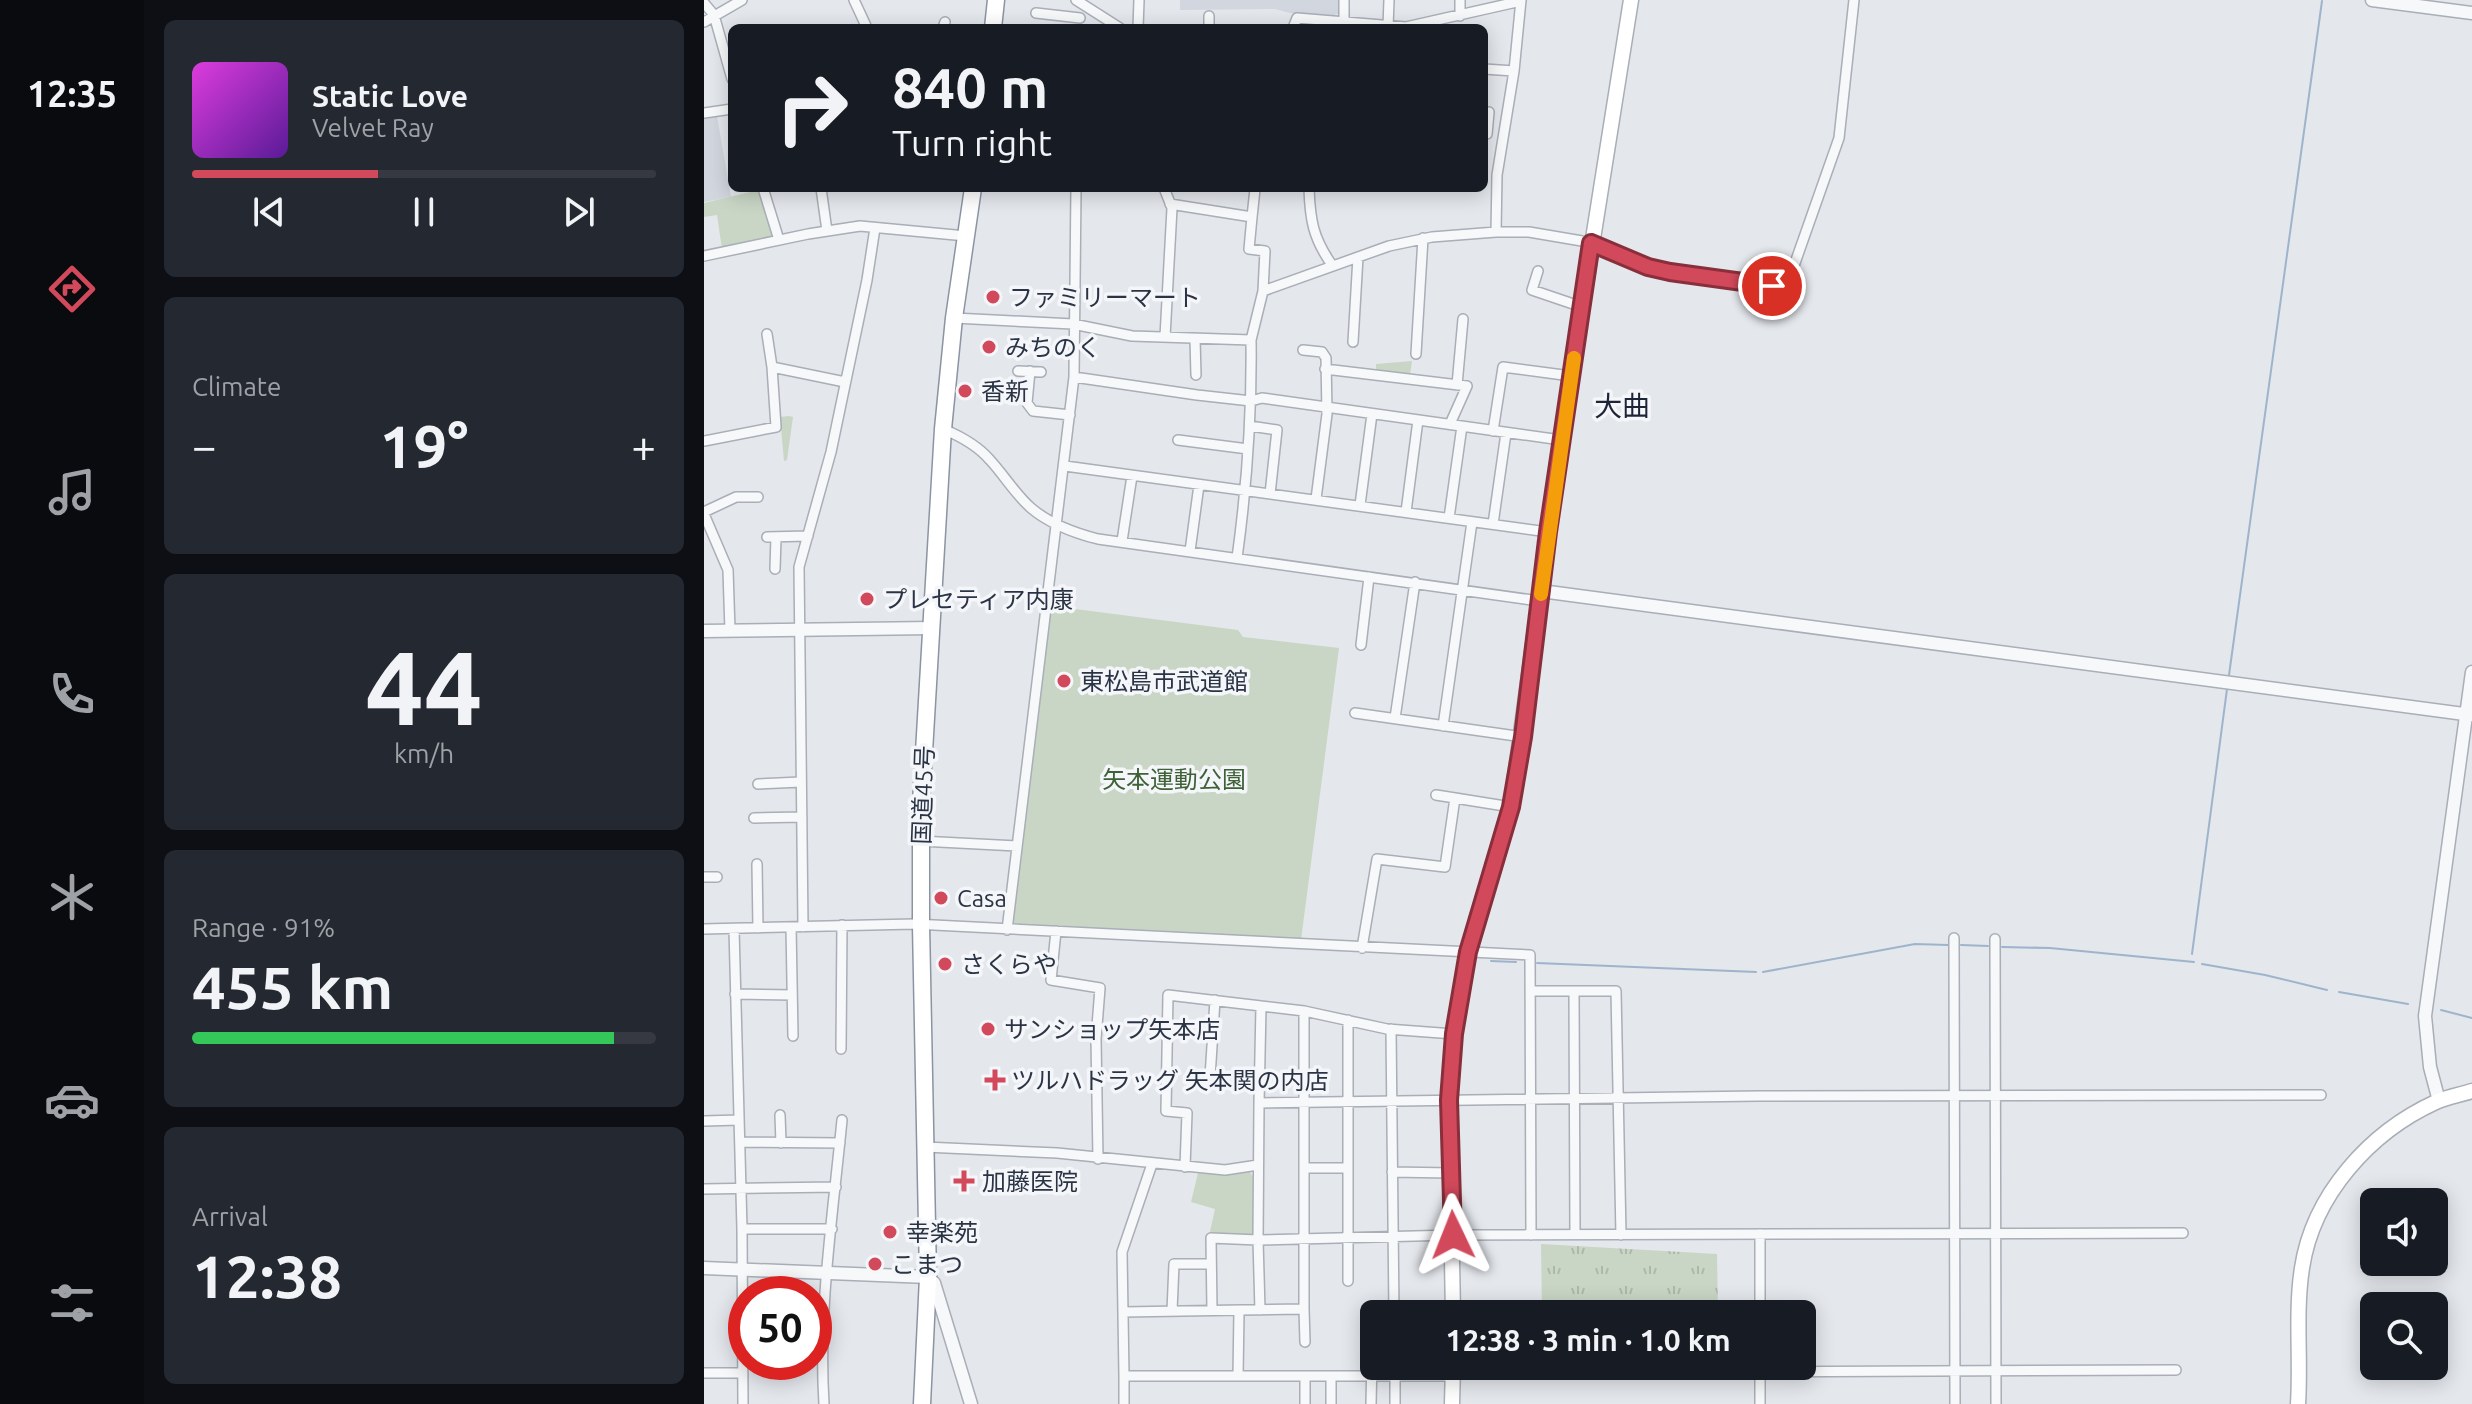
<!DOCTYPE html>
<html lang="en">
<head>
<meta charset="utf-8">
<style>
	:root { --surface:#171b24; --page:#242831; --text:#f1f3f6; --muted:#9ea1a6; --line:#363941; --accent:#d1495b }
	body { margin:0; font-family:Ubuntu,"Noto Sans JP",sans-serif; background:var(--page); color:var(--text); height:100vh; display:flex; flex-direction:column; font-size:30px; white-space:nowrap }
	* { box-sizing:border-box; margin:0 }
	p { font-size:26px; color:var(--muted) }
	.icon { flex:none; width:44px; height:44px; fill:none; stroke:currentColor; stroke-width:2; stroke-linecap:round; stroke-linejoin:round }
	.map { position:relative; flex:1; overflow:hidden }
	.sheet { display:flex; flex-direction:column; gap:20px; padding:20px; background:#0d0f14; width:560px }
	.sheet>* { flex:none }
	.top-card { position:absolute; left:24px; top:24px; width:760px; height:168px; border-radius:12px; box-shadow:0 4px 20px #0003; background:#171b24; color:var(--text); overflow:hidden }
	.fabs { position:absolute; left:1656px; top:1188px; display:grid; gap:16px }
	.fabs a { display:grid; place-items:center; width:88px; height:88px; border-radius:12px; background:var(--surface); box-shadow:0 4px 20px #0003; font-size:40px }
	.speed { position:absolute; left:24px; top:1276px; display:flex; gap:16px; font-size:40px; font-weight:700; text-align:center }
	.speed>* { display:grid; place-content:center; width:104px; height:104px; border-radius:50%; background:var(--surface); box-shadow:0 4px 20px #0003; line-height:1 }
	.speed .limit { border:12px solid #d22; background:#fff; color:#111 }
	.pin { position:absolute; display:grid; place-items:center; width:68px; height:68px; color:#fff; margin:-34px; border:4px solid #fff; border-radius:50%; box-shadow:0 2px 8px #0007 }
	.me { position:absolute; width:88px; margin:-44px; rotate:358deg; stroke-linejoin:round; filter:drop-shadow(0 0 6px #0008) }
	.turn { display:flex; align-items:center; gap:28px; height:168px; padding:0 32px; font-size:36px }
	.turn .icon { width:104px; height:104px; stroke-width:2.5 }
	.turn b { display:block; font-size:56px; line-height:68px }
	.big { font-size:60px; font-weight:600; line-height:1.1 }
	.sheet .widget { flex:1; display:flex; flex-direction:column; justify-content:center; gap:12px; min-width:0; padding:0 28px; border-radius:12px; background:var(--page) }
	.sheet .dial { align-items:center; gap:0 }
	.dial b { font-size:104px; line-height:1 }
	.song { display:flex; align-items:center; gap:24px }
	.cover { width:96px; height:96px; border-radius:12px; background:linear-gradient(135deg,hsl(300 70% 55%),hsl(270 70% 35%)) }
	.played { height:8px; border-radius:4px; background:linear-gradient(90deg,var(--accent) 40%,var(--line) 40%) }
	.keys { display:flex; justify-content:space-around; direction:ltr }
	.heat { display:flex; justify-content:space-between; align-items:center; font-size:44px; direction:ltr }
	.charge { height:12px; border-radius:6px; background:linear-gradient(90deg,#34c759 91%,var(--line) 0) }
	.trip { position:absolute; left:656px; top:1300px; width:456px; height:80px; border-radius:12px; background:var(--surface); box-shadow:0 4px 20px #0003; font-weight:600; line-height:80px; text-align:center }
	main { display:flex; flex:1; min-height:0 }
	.tabs { display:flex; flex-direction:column; width:144px; justify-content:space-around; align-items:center; background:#090b0e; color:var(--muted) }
	.tabs .icon { width:56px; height:56px }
	.tabs .selected { color:var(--accent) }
	.tabs b { font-size:36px; color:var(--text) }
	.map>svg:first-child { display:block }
	.built { fill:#d2d6de }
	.grass { fill:url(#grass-tufts) }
	.green { fill:#c9d6c5 }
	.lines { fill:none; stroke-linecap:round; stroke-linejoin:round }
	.stream { stroke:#9fb4cc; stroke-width:2 }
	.minor-casing { stroke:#a9aeb7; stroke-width:12 }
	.tertiary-casing { stroke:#a9aeb7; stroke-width:15 }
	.secondary-casing { stroke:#a9aeb7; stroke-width:17 }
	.trunk-casing { stroke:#8b94a3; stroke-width:19 }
	.minor { stroke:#f7f8fa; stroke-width:9 }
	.tertiary { stroke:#f7f8fa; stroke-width:12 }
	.secondary { stroke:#fff; stroke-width:14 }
	.trunk { stroke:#fff; stroke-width:16 }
	.route-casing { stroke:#882f3b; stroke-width:20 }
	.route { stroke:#d1495b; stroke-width:14 }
	.slow { stroke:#f59e0b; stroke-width:14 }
	.poi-dot { fill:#d1495b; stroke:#f4f6f9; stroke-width:3 }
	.labels { text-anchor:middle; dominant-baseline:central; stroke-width:7; stroke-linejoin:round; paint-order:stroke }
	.poi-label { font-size:24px; fill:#2b3445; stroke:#f4f6f9; text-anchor:start }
	.park-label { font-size:24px; fill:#3f6138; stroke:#f4f6f9 }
	.street-label { font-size:24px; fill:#2b3445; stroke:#f4f6f9 }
	.quarter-label { font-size:28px; fill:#1d2536; stroke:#f4f6f9 }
</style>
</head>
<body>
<main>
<nav class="tabs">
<b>12:35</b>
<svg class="icon selected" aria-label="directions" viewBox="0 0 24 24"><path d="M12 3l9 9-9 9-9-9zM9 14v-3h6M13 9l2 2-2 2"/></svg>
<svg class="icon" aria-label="music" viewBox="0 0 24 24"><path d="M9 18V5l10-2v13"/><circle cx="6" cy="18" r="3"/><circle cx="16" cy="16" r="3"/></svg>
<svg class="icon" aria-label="phone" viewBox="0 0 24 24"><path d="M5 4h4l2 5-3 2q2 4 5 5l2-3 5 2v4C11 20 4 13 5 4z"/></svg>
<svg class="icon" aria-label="climate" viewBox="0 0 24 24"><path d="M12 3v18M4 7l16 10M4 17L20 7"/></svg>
<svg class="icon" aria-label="car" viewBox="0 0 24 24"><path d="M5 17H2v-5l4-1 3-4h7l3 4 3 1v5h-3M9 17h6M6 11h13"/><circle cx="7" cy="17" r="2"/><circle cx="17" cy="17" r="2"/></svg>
<svg class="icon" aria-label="filters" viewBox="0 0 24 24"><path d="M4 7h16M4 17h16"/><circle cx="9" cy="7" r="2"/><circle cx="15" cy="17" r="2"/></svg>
</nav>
<section class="sheet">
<div class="widget">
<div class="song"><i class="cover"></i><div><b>Static Love</b><p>Velvet Ray</p></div></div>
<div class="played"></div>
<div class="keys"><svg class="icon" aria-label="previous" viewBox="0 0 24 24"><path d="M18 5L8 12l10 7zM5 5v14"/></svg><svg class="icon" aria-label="pause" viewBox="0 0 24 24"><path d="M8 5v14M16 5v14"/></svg><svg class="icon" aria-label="next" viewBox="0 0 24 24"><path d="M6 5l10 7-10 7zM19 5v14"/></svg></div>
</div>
<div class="widget"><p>Climate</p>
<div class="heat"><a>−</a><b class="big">19°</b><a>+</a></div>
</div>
<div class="widget dial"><b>44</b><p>km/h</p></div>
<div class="widget"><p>Range · 91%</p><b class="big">455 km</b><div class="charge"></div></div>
<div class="widget"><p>Arrival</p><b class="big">12:38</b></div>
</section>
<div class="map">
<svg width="1768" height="1404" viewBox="0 0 1768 1404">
	<defs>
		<pattern id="grass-tufts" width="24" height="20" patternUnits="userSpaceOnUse" patternTransform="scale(2)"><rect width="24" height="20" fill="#c9d6c5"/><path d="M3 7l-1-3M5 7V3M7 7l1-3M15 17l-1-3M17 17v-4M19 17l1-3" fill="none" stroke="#adb8ab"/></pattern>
	</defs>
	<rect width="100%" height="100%" fill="#e4e7ec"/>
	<!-- built -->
	<path class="built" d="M476,0H636V13L630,15L586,13L571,9L476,10Z
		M13,116L27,197L0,202V118Z"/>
	<!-- grass -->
	<path class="grass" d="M837,1244L1013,1254L1014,1314H838Z"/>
	<!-- green -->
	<path class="green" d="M59,189L70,237L18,249L13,215L0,217V203Z
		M708,361L706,375L672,371V364Z
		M85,416L89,417L83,460L80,461L76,417Z
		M348,606L534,630L539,637L635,648L597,940L308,926L321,789Z
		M546,1172L549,1177L551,1232L548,1235L505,1236L511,1209L487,1202L494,1173L520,1175Z"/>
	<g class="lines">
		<!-- stream -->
		<path class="stream" d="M1525,675L1618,1
			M1257,945L1284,946
			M1298,947L1346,948L1490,962
			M1488,954L1523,689
			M787,961L812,962
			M833,963L1052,972
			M1498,964L1561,975L1623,990
			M1059,972L1211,944L1244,945
			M1635,992L1704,1004
			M1737,1010L1768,1018"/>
		<!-- minor casing -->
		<g class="minor-casing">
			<path id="minor" d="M150,0L163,28
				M372,0L416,28
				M0,3L10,15L28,79
				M332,13L376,18
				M756,16V0
				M640,21V0
				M0,22L38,0
				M684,27L685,0
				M239,28L241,22
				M434,28L435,0
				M505,28V16
				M589,28L593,18L702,27L817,1
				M780,69L810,71
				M0,113L28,109
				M783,134L785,112
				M59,188L75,240
				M117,188L123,231
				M460,188L468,208L461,337
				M605,188C606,220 609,238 628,265
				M466,204L548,217L545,249L561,251L559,291
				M548,217L551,189
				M792,232L793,175L810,71L817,0
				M0,256L104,234L156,226L262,236
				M834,271L828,290L878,307
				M250,318L369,324L428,336L547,340L559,291L685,246L728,237L792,232H825L878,241L897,245L944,267L966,272L1079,286L1085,280L1135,138L1150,0
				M491,339L492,375
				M649,342L654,257
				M599,350L618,352L622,358L623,414L612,499
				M712,354L719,238
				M68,367L141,382
				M621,369L763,386L746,424
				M314,371L337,372
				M326,371L323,403L329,411L366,415
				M370,377L493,395L547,401L558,398L857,440
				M753,385L759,319
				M546,426L573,430L566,494
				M239,429C256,436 274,446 286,460C300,475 311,494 327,508C346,524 370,533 394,539L835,601
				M789,431L799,367L867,376
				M474,440L544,449
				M0,441L72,427L68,367L63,334
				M361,466L844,532
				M656,505L668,414
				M0,512L32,497H54
				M702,512L714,420
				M0,514L24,570L26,631
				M745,518L758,426
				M789,524L802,433
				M63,537L104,536
				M418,541L428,476
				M486,551L495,485
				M533,558C543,485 548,413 547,340
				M71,569L72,537
				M657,645L665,577
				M651,713L819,737
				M691,718L711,582
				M739,726L768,522
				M54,784L97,782
				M732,795L751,798
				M50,818L98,817
				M216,841L313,846
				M53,864L54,928
				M0,877H13
				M87,927L89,1036
				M99,927L95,567L127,452L163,280L171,228
				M0,929L210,924L826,955L827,1235
				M30,929L38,1229L39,1404
				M303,930L370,377L372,188
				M352,931L347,980L396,988L392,1039L394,1159
				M1250,938L1251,1404
				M1291,939L1292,1404
				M658,948L673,859L741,867L751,798L807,807
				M827,991H912L917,1235
				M870,991L871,1234
				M31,994L88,995
				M687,1029L690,1314
				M137,1049L138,925
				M506,1077L511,1000
				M555,1103L557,1006L600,1011
				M76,1115L77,1143
				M0,1121L35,1120
				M36,1142L136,1143
				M221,1147L353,1153L521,1170L554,1165
				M481,1167L483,1113L462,1111L464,995L557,1006
				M600,1168H643
				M688,1172L747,1173
				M0,1189L132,1187
				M38,1229H128
				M1479,1233L749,1235L554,1240L555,1103L1055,1096L1617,1095
				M1056,1234V1314
				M644,1281V1020
				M600,1309L601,1342
				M508,1310L507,1238L554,1240L556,1310
				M468,1311L470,1264H507
				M419,1312L600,1309V1011L683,1029L750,1034
				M691,1366V1404
				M1056,1367V1404
				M0,1373H39
				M420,1376L418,1252L448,1164
				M534,1376L535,1311
				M627,1377V1404
				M120,1404C114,1310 129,1214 138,1120
				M420,1404V1376H749L759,1373L1472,1370
				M601,1404V1378
				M667,1404L669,1312"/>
		</g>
		<!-- tertiary casing -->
		<g class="tertiary-casing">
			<path id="tertiary" d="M1668,0L1768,13
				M837,591L1768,715
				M0,631L228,628
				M1735,1101L1726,1067L1721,1016L1768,672
				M0,1268L224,1277L230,1283L267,1404"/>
		</g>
		<!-- secondary casing -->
		<g class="secondary-casing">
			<path id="secondary" d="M749,1314L745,1100L750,1034L764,952L807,807L857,440L927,0
				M748,1404L749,1366
				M1594,1404C1597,1359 1591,1313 1598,1268C1609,1195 1666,1132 1732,1102C1743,1097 1756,1095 1768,1091"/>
		</g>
		<!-- trunk casing -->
		<g class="trunk-casing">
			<path id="trunk" d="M289,28L292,0
				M218,1404L224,1277L217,925V803L239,429L250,318L269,188"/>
		</g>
		<!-- minor -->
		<use href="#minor" class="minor"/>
		<!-- tertiary -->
		<use href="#tertiary" class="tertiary"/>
		<!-- secondary -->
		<use href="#secondary" class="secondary"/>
		<!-- trunk -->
		<use href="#trunk" class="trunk"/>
	</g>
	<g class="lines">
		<!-- route casing -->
		<g class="route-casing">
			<path id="route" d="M749,1235L745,1100L750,1034L764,952L807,807L819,737L844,532L887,243L944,267L966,272L1068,286"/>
		</g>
		<!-- route -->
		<use href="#route" class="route"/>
		<!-- slow -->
		<path class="slow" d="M837,594L870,358"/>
	</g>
	<!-- markers -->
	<g class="poi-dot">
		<circle cx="289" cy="297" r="8"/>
		<circle cx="285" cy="347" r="8"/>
		<circle cx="261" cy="391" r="8"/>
		<circle cx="163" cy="599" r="8"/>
		<circle cx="360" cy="681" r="8"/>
		<circle cx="237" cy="898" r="8"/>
		<circle cx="241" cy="964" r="8"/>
		<circle cx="284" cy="1029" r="8"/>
		<path d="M287 1068h8v8h8v8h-8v8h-8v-8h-8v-8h8z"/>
		<path d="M256 1169h8v8h8v8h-8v8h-8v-8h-8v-8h8z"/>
		<circle cx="186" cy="1232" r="8"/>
		<circle cx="171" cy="1264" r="8"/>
	</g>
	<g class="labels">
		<!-- poi labels -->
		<g class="poi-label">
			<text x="305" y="297">ファミリーマート</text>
			<text x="301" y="347">みちのく</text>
			<text x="277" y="391">香新</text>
			<text x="179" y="599">プレセティア内康</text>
			<text x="376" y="681">東松島市武道館</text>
			<text x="253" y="898">Casa</text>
			<text x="257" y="964">さくらや</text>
			<text x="300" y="1029">サンショップ矢本店</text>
			<text x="307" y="1080">ツルハドラッグ 矢本関の内店</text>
			<text x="278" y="1181">加藤医院</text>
			<text x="202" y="1232">幸楽苑</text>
			<text x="187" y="1264">こまつ</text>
		</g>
		<!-- park labels -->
		<g class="park-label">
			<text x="470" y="779">矢本運動公園</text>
		</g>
		<!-- street labels -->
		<g class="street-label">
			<text transform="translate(219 795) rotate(-88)">国道45号</text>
		</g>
		<!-- quarter labels -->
		<g class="quarter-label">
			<text x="918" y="405">大曲</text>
		</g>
	</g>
</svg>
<div class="fabs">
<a><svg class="icon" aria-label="sound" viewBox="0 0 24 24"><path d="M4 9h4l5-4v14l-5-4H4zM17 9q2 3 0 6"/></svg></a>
<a><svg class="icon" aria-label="search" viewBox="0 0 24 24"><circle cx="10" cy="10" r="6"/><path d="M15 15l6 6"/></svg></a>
</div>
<div class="speed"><div class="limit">50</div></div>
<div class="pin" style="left:1068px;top:286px;background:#d93025"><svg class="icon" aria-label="arrive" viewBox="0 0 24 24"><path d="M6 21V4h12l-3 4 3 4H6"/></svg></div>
<svg class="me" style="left:749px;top:1235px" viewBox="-20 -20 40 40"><path d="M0-17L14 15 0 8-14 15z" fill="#d1495b" stroke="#fff" stroke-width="4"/></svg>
<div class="trip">12:38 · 3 min · 1.0 km</div>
<div class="top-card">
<div class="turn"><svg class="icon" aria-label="right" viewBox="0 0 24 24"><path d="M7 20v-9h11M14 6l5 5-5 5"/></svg><div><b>840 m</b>Turn right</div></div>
</div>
</div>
</main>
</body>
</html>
